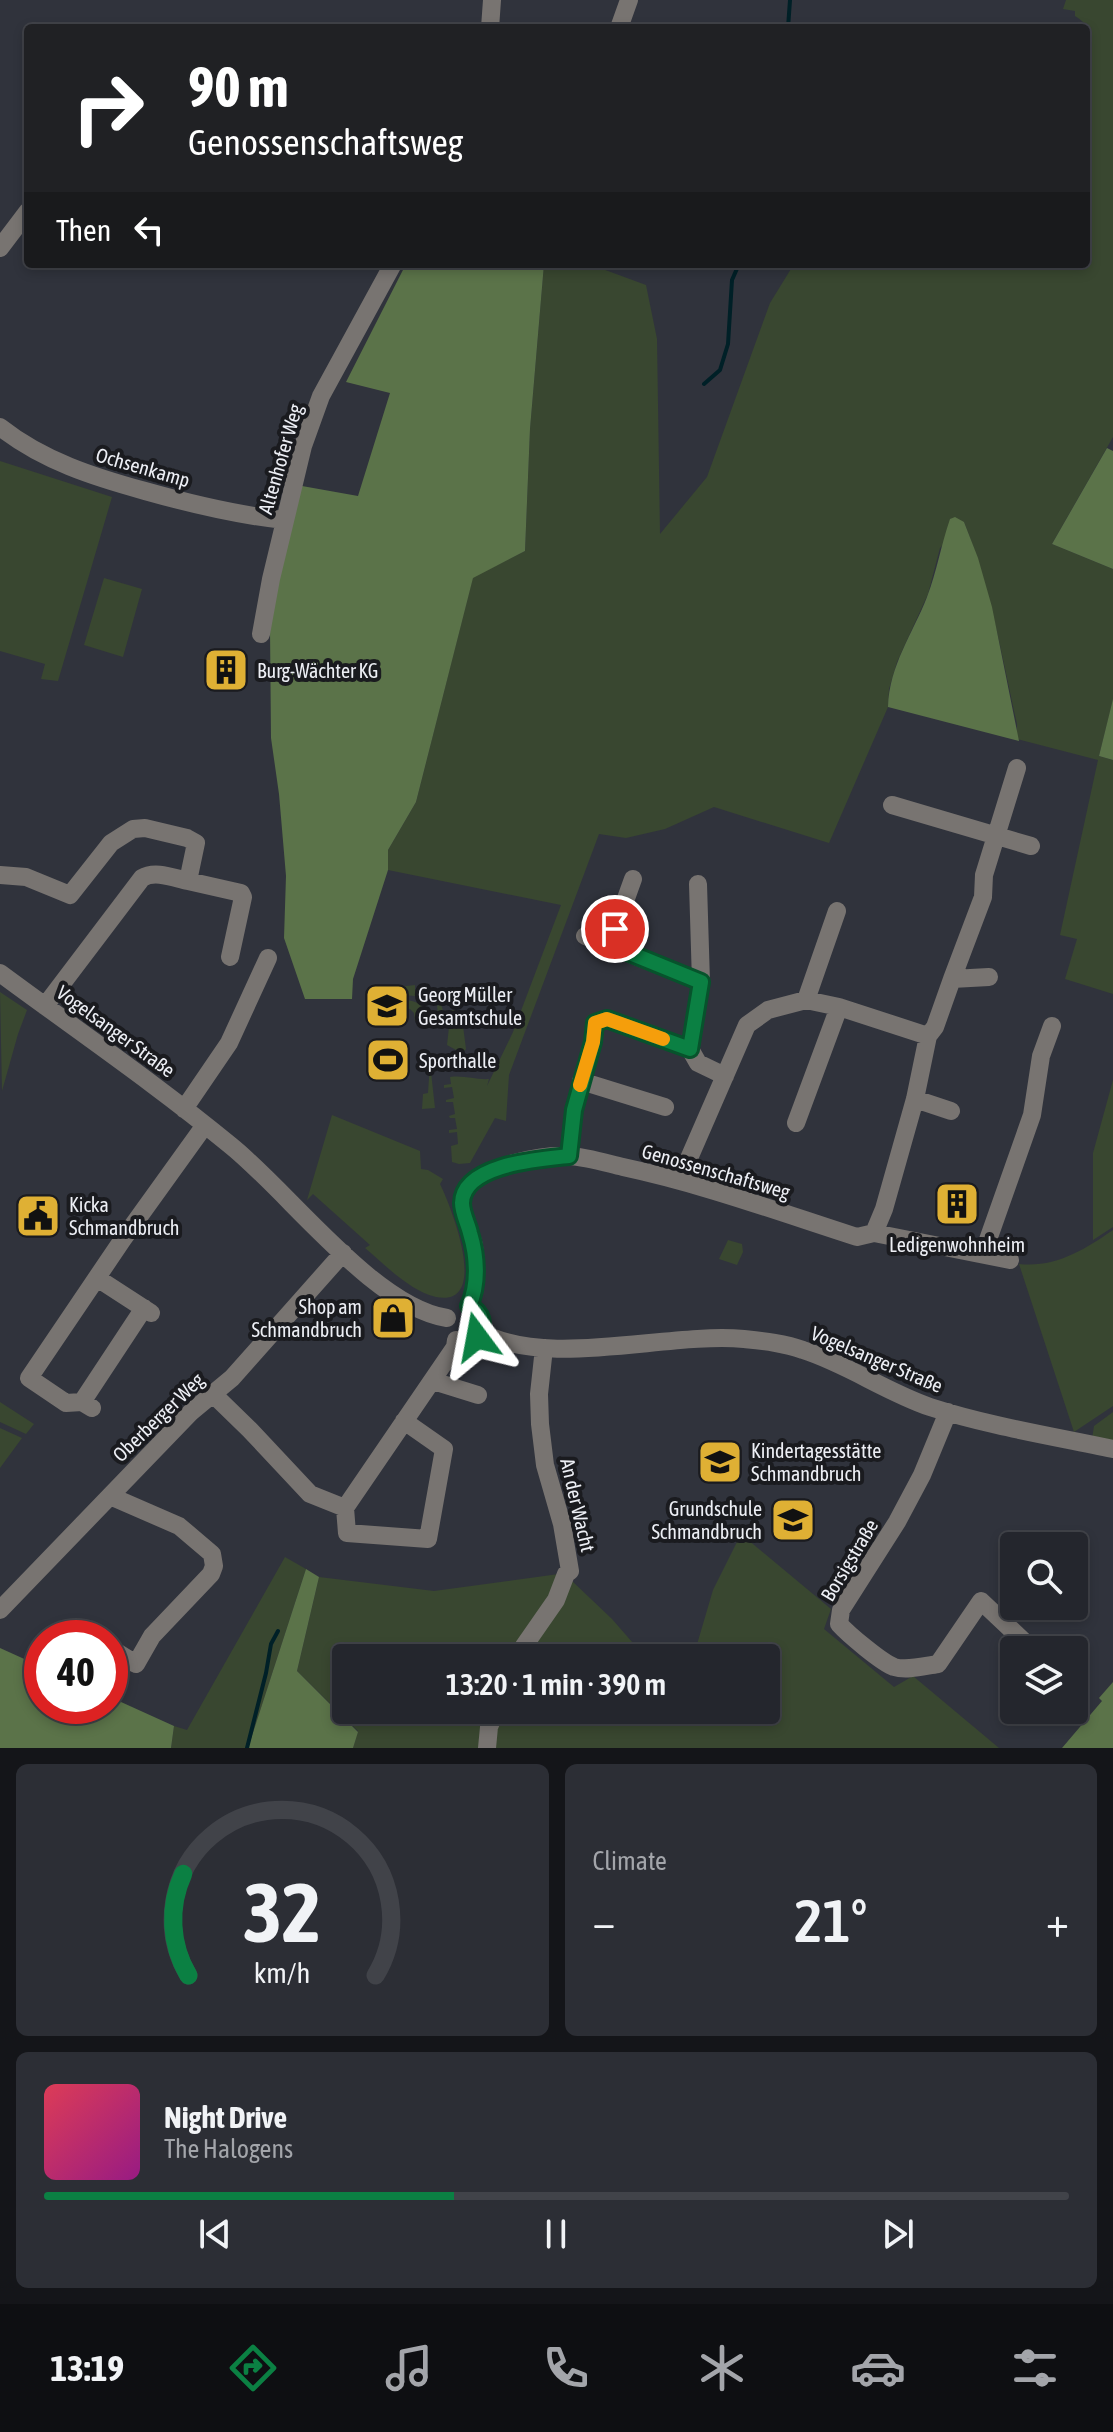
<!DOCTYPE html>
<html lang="en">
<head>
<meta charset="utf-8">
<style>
	:root { --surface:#24262d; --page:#2c2e35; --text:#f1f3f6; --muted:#a3a5aa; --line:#414349; --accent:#0b8043 }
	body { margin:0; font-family:"Asap Condensed",sans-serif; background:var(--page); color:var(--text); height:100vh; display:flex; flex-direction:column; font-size:30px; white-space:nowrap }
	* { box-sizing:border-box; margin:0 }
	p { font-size:26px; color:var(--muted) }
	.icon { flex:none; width:44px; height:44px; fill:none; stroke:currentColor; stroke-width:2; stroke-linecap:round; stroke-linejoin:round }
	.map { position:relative; height:1748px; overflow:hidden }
	.sheet { display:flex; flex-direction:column; gap:16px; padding:16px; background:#141519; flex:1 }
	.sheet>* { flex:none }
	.hud { position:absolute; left:24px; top:24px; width:1066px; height:244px; border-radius:8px; box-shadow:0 4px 12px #0003,0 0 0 2px var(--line); background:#202124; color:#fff; overflow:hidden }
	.controls { position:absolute; left:1000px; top:1532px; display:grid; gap:16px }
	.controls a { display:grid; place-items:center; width:88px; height:88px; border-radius:8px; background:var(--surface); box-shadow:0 4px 12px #0003,0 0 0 2px var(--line); font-size:40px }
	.speed { position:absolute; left:24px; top:1620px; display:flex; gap:16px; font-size:40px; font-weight:700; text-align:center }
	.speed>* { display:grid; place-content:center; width:104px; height:104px; border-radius:50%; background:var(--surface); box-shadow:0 4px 12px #0003,0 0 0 2px var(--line); line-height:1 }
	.speed .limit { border:12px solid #d22; background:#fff; color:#111 }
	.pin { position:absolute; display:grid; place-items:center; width:68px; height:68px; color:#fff; margin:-34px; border:4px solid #fff; border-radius:50%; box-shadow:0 2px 8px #0007 }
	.me { position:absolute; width:88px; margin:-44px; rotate:347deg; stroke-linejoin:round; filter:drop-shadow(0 0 6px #0008) }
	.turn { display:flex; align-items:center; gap:28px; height:168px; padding:0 32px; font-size:36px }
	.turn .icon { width:104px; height:104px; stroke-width:2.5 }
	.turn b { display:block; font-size:56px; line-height:68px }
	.then { display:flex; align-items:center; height:76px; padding:0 32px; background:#0003; gap:16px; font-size:30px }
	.big { font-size:60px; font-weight:600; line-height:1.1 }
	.sheet .card { flex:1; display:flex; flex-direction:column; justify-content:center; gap:12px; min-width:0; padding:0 28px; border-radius:12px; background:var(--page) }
	.sheet .dial { align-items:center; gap:0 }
	.dial svg { height:208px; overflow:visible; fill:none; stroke:var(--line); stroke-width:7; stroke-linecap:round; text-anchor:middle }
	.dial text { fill:var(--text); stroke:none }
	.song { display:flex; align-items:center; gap:24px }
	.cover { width:96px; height:96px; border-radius:12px; background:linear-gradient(135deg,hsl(350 70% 55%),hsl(310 70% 35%)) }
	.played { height:8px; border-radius:4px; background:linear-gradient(90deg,var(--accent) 40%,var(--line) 40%) }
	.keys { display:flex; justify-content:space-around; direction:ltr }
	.heat { display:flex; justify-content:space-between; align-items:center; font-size:44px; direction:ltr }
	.sheet .tiles { flex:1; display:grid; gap:16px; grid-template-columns:1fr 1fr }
	.card:last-child { grid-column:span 2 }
	.trip { position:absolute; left:332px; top:1644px; width:448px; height:80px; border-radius:8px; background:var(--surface); box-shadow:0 4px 12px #0003,0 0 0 2px var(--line); font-weight:600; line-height:80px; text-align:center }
	.menu { display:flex; height:128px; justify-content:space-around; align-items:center; background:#0e0f12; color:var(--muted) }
	.menu .icon { width:56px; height:56px }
	.menu .current { color:var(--accent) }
	.menu b { font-size:36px; color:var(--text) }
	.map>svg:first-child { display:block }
	.green { fill:#394730 }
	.forest { fill:#5b7349 }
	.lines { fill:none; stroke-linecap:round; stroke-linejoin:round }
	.stream { stroke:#002027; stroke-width:4 }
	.minor { stroke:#787471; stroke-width:18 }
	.route-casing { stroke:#07532c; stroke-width:20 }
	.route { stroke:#0b8043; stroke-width:14 }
	.slow { stroke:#f59e0b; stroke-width:14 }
	.labels { text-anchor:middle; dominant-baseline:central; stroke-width:8; stroke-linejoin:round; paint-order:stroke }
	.street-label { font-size:20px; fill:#edeff5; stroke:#1a1b1f }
	.poi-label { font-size:20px; fill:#edeff5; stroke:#1a1b1f; text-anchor:start }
</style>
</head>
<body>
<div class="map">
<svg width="1113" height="1748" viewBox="0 0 1113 1748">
	<rect width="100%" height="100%" fill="#30333c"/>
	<!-- green -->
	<path class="green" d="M1066,0H1113V437L1052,544L1113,569V700L1099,756L1113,760V994L1065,979L1077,939L1060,935L1098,760L1017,739V724C1002,656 990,587 964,522L940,548L928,594L897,662L889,689L888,707L829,843L714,807L665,829L626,838L599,834L509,1075L506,1121L495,1118L470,1163L459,1164L452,1162L451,1146L458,1144L457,1132L449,1133V1130L457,1129L455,1118H450L449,1116L455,1114L453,1102H446V1100L454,1098L452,1087L444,1088V1085L451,1084L450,1077C464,1075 476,1080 489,1079L487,1086L513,1032L561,905L388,870V850L416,802L473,577L525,551L530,429L544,264H589L646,285L657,339L660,534L707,477L770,303L794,264H1086V58L1088,57C1091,37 1094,28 1075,16V11L1063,9Z
		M0,461L112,497L58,681L41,679L45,664L0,651Z
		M104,578L142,589L123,657L84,645Z
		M415,985V996L403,995L371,999L369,996L372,990Z
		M0,992L27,1010L18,1034L2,1091Z
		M403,1000C417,1000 427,1006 427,1021H415L414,1013L410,1009L379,1005Z
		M441,1004L443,1011L455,1010L456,1017L462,1018L466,1049L460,1057H458L456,1050L447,1045L449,1027L439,1021L437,1006Z
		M430,1063L435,1108L422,1109L423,1094L428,1093Z
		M1113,1080V1227L1093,1240V1153Z
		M332,1115L420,1151L421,1169L428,1170L443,1179L440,1184C450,1204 492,1308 436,1297C410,1291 385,1265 365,1248L370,1245L313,1194L307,1200Z
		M1113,1230V1406L1074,1432L1019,1264C1055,1268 1084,1250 1113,1230Z
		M728,1240L742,1244L743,1252L737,1265L719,1259Z
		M0,1402L34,1424L26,1434L0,1422Z
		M1113,1412V1442L1092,1439L1094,1426Z
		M0,1428L22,1438L0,1468Z
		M741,1534L831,1609L824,1629L894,1687L913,1676L999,1748H490L499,1710H766V1658H693L713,1590Z
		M285,1557L306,1569L248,1748H171L174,1726L187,1730Z
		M566,1573L516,1658H346V1710H495L486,1748H353L358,1731L297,1671L319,1577L434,1591Z
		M572,1581L612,1619L646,1658H521Z"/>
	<!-- forest -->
	<path class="forest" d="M406,264H544L530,429L525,551L473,578L416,802L388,850V870L353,979L352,999H305L284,938L286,876L279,794L271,738L270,630L288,530L302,486L358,496L390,393L346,382Z
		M1107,448L1113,451V569L1052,544Z
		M955,517L964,522L978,558L992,607L1019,741L888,707C889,666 913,633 927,597C937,571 941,545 950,519Z
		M1113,699V760L1099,756Z
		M306,1569L319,1577L297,1671L358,1732L353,1748H248Z
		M0,1648L42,1667V1706H110V1697L174,1726L171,1748H0Z
		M1113,1682V1748H1062L1102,1701L1099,1698Z"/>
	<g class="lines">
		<!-- stream -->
		<path class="stream" d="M788,28L790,0
			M704,384L720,370L728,344L732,280L739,264
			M247,1748L266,1673L271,1644L278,1631"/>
		<!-- minor -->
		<path class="minor" d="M490,28L492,0
			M619,28L629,0
			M0,248L28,211
			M0,427C43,461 94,477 145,491C191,504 236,515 284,520
			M261,634L271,579L303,446L321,396L393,264
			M892,805L1031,846
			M0,875L26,877L70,895L111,843L133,829L145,828L187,838L196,843L188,881C174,878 155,870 142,878L45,1006
			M188,881L241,893L243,897L230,957
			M698,884L701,982L690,1049L698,1063L725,1076
			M585,936L701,982
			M620,949L615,929L633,879
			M0,973C77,1030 156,1084 230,1145C289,1192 374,1307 447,1318
			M952,979L983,897L984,875L1017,768
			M806,1000L837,911
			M581,1081L665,1107
			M915,1099L951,1111
			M184,1109L229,1043L268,958
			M796,1123L839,1007
			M569,1156L574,1110L593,1042L595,1023L607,1019L690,1049
			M680,1179L747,1025L768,1010L806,1000L839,1007L928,1036
			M874,1233L884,1209L915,1099L928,1036L935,1027L952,979L989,977
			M983,1254L1032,1115L1041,1056L1052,1026
			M97,1278L151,1313
			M469,1306C477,1288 477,1266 474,1246C471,1229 454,1205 467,1188C484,1166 543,1154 569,1156C587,1157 606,1163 623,1167C703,1184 779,1212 857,1237L874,1233L1010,1260
			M480,1332C549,1369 666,1332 744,1339C763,1341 784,1343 803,1350C847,1364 886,1392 930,1407C989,1426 1052,1436 1113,1449
			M433,1381L478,1395
			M213,1394L250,1430L310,1494L345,1508L347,1533L428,1539L444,1449L404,1421
			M82,1402L144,1308
			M92,1408L82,1402L66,1403L29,1378L123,1239L205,1125
			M948,1412L922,1475L897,1522L841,1610L839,1624C848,1634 881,1662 894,1667C907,1671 924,1666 938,1664L981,1601L1033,1650
			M110,1496L179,1526L212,1554L214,1566L211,1574L152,1636L136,1664L110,1648
			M345,1508L455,1347L456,1340
			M0,1610L191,1412L232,1378L343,1253
			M91,1637L93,1638
			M519,1658L524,1646L556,1600L566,1574L570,1571L562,1524L545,1465L540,1424L539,1394L544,1348
			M487,1748L489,1727L496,1710"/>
	</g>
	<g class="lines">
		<!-- route casing -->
		<g class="route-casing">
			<path id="route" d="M477,1337C486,1325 482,1312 469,1306C479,1284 477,1256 470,1233C468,1224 462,1213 462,1203C463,1164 541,1159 569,1156L574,1110L593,1042L595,1023L607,1019L690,1049L701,982L620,949L615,929"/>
		</g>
		<!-- route -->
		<use href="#route" class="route"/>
		<!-- slow -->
		<path class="slow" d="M580,1085L593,1042L595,1023L607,1019L663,1039"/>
	</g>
	<!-- icons -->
	<defs>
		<g id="building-square" transform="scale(2.3)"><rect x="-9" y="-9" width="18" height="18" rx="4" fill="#dfb034" stroke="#1a1b1f"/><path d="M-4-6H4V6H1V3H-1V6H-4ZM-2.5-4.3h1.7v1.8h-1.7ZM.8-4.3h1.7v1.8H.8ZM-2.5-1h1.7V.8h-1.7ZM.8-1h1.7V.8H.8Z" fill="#111"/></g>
		<g id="school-square" transform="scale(2.3)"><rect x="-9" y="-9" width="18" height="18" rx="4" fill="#dfb034" stroke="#1a1b1f"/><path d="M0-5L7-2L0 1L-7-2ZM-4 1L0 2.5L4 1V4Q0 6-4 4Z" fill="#111"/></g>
		<g id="stadium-square" transform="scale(2.3)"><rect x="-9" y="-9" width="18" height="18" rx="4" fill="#dfb034" stroke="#1a1b1f"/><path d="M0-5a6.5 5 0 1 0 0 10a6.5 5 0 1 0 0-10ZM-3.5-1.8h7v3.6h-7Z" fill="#111"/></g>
		<g id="civic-square" transform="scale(2.3)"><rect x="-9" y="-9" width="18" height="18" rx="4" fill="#dfb034" stroke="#1a1b1f"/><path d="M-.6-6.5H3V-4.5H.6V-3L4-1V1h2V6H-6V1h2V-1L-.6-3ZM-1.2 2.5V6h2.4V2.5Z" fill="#111"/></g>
		<g id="shop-square" transform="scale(2.3)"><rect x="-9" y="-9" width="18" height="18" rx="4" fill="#dfb034" stroke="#1a1b1f"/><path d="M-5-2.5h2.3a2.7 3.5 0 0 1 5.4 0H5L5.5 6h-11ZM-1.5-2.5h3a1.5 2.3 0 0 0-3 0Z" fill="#111"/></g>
	</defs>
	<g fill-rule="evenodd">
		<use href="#building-square" x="226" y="670"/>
		<use href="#school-square" x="387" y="1006"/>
		<use href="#stadium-square" x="388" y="1060"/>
		<use href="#building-square" x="957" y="1204"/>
		<use href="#civic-square" x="38" y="1216"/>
		<use href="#shop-square" x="393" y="1318"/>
		<use href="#school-square" x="720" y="1462"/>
		<use href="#school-square" x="793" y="1520"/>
	</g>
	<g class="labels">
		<!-- street labels -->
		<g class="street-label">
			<text transform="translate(280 459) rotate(-74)">Altenhofer Weg</text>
			<text transform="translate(143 467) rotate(16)">Ochsenkamp</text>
			<text transform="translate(116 1031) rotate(36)">Vogelsanger Straße</text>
			<text transform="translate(716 1171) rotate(16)">Genossenschaftsweg</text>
			<text transform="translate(877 1359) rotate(23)">Vogelsanger Straße</text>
			<text transform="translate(158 1417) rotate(-44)">Oberberger Weg</text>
			<text transform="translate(578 1505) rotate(77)">An der Wacht</text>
			<text transform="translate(849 1560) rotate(-59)">Borsigstraße</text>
		</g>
		<!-- poi labels -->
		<g class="poi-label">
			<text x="257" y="670">Burg-Wächter KG</text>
			<text x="418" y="994">Georg Müller<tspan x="418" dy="23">Gesamtschule</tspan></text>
			<text x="419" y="1060">Sporthalle</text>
			<text x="69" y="1204">Kicka<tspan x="69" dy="23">Schmandbruch</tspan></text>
			<text x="957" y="1244" text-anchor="middle">Ledigenwohnheim</text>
			<text x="362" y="1306" text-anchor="end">Shop am<tspan x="362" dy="23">Schmandbruch</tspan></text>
			<text x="751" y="1450">Kindertagesstätte<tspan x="751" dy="23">Schmandbruch</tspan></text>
			<text x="762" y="1508" text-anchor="end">Grundschule<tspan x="762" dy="23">Schmandbruch</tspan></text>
		</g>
	</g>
</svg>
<div class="controls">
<a><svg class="icon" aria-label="search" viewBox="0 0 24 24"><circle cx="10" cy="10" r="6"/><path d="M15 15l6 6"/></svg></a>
<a><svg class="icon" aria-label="layers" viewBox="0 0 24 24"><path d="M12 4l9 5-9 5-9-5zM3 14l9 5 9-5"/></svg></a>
</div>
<div class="speed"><div class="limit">40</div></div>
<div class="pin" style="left:615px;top:929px;background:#d93025"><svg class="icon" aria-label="arrive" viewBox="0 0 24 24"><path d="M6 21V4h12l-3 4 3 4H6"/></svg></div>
<svg class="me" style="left:477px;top:1337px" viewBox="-20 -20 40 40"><path d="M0-17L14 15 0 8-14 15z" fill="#0b8043" stroke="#fff" stroke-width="4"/></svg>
<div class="trip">13:20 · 1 min · 390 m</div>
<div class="hud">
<div class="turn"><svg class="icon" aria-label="right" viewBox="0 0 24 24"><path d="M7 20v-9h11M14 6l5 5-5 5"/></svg><div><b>90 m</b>Genossenschaftsweg</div></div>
<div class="then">Then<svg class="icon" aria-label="left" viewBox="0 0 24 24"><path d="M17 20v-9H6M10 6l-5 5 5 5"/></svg></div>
</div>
</div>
<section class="sheet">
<div class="tiles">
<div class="card dial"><svg viewBox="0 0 100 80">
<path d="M14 69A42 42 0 1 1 86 69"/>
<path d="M14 69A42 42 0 0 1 12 30" stroke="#0b8043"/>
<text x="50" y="56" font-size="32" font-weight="700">32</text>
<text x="50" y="72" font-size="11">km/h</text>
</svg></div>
<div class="card"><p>Climate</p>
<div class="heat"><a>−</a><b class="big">21°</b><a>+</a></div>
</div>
<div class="card">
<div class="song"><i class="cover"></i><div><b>Night Drive</b><p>The Halogens</p></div></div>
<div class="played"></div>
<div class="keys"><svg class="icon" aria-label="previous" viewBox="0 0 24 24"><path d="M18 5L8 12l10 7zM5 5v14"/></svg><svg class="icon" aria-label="pause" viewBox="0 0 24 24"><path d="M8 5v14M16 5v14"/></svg><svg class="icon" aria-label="next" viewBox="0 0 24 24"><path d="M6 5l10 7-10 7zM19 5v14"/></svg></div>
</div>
</div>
</section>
<nav class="menu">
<b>13:19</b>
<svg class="icon current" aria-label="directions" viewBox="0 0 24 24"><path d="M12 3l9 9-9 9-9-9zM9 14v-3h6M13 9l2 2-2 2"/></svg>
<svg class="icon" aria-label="music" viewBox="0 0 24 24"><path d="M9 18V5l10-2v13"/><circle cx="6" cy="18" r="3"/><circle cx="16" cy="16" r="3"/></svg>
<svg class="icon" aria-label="phone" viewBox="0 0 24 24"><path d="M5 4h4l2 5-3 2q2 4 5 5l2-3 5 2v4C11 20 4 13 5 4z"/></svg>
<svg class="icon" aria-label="climate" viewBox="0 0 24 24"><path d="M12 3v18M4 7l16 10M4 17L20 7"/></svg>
<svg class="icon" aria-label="car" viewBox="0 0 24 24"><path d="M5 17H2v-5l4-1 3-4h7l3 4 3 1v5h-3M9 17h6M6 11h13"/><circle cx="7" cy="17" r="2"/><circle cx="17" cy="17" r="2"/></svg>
<svg class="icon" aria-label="filters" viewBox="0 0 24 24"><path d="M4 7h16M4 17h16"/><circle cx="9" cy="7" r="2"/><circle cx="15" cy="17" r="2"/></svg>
</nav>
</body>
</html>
